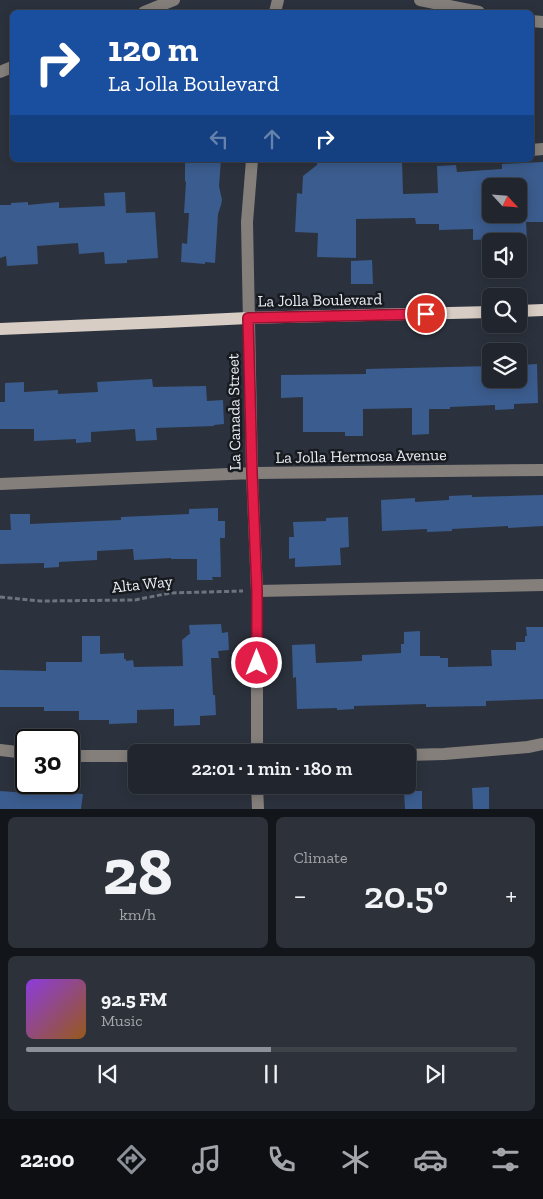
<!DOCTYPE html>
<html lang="en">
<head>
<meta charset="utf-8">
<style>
	:root { --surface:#21262e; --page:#2d323a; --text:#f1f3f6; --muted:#a2a5aa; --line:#3e434a; --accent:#8c9099 }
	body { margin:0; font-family:"Zilla Slab",serif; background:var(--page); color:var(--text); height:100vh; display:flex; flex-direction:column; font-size:19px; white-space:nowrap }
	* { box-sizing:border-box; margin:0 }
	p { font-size:16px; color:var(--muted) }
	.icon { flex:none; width:28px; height:28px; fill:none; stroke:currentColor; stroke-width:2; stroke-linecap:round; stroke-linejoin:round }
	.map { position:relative; height:809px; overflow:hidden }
	.sheet { display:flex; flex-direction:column; gap:8px; padding:8px; background:#121519; flex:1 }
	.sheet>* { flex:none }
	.hud { position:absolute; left:10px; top:10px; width:524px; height:152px; border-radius:8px; box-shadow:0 2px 12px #0003,0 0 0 1px var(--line); background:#1a4fa0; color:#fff; overflow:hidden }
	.needle { width:32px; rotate:116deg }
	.controls { position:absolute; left:482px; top:178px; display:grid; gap:10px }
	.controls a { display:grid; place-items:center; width:45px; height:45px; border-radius:8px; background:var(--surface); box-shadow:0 2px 12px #0003,0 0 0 1px var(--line); font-size:25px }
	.speed { position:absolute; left:15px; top:729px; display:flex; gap:10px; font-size:25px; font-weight:700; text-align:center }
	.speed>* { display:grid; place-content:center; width:65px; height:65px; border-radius:50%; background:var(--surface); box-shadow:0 2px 12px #0003,0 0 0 1px var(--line); line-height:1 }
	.speed .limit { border:2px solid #111; border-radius:8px; background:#fff; color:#111 }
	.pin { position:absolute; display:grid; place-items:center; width:42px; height:42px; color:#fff; margin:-21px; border:2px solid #fff; border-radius:50%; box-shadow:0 1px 5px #0007 }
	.me { position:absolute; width:55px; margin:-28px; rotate:0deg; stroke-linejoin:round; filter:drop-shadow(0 0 4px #0008) }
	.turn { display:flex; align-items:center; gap:18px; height:105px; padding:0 15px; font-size:22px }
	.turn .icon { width:65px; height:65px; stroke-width:2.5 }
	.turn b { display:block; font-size:35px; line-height:42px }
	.lanes { display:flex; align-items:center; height:48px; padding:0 15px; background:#0003; justify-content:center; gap:25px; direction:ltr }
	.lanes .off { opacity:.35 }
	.big { font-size:38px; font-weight:600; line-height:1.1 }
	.sheet .card { flex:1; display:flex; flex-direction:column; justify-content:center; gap:8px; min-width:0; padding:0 18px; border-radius:8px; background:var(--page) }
	.sheet .dial { align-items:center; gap:0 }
	.dial b { font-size:65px; line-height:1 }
	.song { display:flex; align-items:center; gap:15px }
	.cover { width:60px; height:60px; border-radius:8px; background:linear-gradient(135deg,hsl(270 70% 55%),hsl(30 70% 35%)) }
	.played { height:5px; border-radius:2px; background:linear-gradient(90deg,var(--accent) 50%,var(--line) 50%) }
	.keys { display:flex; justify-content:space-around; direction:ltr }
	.heat { display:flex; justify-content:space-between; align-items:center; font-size:28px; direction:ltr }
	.sheet .tiles { flex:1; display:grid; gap:8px; grid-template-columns:1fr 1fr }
	.card:last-child { grid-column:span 2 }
	.trip { position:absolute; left:128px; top:744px; width:288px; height:50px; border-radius:8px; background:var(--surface); box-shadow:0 2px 12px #0003,0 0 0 1px var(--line); font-weight:600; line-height:50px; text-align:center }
	.tabs { display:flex; height:80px; justify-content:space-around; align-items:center; background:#0d0f12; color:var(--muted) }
	.tabs .icon { width:35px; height:35px }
	.tabs .active { color:var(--accent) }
	.tabs b { font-size:22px; color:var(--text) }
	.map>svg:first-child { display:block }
	.building { fill:#3b5c8e; fill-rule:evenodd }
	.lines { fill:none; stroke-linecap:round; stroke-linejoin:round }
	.path { stroke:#6e747d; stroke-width:3; stroke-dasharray:5 2.5; stroke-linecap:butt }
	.minor { stroke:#857f7b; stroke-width:12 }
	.major { stroke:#d8cdc4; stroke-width:12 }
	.route-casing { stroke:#92132f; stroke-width:12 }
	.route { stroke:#e11d48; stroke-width:9 }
	.labels { text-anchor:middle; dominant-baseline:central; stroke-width:5; stroke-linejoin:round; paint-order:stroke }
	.street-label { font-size:16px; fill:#eaeff5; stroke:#171a1f }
</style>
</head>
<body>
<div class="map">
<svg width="543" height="809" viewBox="0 0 543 809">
	<rect width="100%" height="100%" fill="#2c323d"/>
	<!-- building -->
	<path class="building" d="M185,160H221L219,186L222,200L221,205L218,214L215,263L205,262V264L181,262L182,243L187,244L189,213H184L186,182L185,181Z
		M317,160H340L339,161L402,160L403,194L438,193L437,166L456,165L457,172L502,169V164L543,162V222H526L527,241H496L495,239L473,240V229L439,230V224H416L415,218L356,219V258L317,257L318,233L295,232L297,193L302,194L303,176L317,165ZM491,186H519V214H491Z
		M125,192L126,213L155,212L158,258L127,260V263L105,264L104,252L79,254L78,243L37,246L38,264L7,266L6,256L0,258V205H11V203L28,202V205L59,202V208L105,206L104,193Z
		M372,260L373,284H351V261Z
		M537,364L538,403L514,404V409L495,410V405L450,407V409H429V434L412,435V408L363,409V436H345V432H303V397L281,398V375L366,374V369L491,366V379H519V365Z
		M152,379L153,387L206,386L207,401L223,400L224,424L214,425V426L156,428L157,440L136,441L135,429L91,432V442L76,443V439L34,441V429H0V402H5V383L24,382V392L58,390V394L98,392L97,382Z
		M472,495V497L543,495V526L508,528V526L452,529V531L427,532V529L382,531L381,500L415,498V502L449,500V496Z
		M218,508V521H225V538H220L221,577H212L213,580H197V559H171V558L134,560L133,549L97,551V560L59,562V567L44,568V563L0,564V530H11L10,514H30V524L121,520V517L189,514V509Z
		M348,517L349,547L340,548L341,565L295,567V558L289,559V537H294L293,522L326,521V518Z
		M221,624L222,633L228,632L229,650L218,651L219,658H211L213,695H215L216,715L200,716V725L174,726V709L137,710V723L109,724V720H79V711H44V707H0V670L46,671V662H82V636H100V654L124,653V659H126V661L133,660L134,667L183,666L182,640L188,635L190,634L189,625Z
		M526,627H543V699L486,701V706L426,707V704L354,706V709L337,710V708L297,709L296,677L293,678L292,645L315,644L316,663L362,661V655L401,653V644H404V632L420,631V656H440V658H448V667L492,666L491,650H516V642H525V636H527Z
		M489,787V809H473L472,788Z
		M0,791L40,794L41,791L83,794L81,809H0Z
		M404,791H422V809H405Z"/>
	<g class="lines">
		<!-- path -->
		<path class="path" d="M0,597L41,601L135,600L170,593L243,591"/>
		<!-- minor -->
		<path class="minor" d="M420,0L479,12
			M144,12L174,0
			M275,12L278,0
			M531,21L543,22
			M0,72L12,67
			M531,150L543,149
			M252,160L247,222L252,473L257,591V752
			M0,484L252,473L543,470
			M257,591L543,585
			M0,750L26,753
			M406,755L444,754L528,747L543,744
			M69,756H136
			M257,785L258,809"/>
		<!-- major -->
		<path class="major" d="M519,311L543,310
			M0,329L165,322L248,318L491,312"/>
	</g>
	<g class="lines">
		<!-- route casing -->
		<g class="route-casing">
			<path id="route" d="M257,663V591L252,473L248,318L426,314"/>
		</g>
		<!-- route -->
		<use href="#route" class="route"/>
	</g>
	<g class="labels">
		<!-- street labels -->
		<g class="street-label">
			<text transform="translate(320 300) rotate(-1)">La Jolla Boulevard</text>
			<text transform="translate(234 412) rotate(-91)">La Canada Street</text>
			<text transform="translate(361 456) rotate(-1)">La Jolla Hermosa Avenue</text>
			<text transform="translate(142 584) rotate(-6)">Alta Way</text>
		</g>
	</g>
</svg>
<div class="controls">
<a><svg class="needle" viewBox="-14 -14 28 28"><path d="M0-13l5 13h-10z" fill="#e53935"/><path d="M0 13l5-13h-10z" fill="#a2a5aa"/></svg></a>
<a><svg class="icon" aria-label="sound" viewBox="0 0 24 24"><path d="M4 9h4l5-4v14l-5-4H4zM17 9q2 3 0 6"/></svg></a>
<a><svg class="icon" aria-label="search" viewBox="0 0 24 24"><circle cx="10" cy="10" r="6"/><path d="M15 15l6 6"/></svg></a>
<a><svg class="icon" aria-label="layers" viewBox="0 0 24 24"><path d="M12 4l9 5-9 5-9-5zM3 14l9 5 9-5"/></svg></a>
</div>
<div class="speed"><div class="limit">30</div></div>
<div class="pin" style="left:426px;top:314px;background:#d93025"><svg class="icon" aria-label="arrive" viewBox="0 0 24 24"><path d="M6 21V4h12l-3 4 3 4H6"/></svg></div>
<svg class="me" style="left:257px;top:663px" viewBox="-20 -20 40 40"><circle r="17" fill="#e11d48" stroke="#fff" stroke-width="3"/><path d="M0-11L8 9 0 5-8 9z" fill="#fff"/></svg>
<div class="trip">22:01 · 1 min · 180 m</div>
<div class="hud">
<div class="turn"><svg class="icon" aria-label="right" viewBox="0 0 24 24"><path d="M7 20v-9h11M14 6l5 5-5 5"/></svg><div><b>120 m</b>La Jolla Boulevard</div></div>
<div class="lanes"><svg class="icon off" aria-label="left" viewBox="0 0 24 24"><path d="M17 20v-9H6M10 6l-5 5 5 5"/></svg><svg class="icon off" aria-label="ahead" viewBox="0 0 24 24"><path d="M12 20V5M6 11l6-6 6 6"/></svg><svg class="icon" aria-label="right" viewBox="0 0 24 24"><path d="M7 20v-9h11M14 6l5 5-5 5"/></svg></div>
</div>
</div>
<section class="sheet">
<div class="tiles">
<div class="card dial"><b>28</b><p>km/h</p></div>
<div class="card"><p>Climate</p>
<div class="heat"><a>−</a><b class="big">20.5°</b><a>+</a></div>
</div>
<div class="card">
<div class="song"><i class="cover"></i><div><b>92.5 FM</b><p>Music</p></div></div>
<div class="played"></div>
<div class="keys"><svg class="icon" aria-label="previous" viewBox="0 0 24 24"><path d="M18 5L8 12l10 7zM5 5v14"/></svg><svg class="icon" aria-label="pause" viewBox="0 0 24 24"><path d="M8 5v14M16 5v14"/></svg><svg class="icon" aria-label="next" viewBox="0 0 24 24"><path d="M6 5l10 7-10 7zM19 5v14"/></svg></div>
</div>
</div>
</section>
<nav class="tabs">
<b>22:00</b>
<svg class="icon active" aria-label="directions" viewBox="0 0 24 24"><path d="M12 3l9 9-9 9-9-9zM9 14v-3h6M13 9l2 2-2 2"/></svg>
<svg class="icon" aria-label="music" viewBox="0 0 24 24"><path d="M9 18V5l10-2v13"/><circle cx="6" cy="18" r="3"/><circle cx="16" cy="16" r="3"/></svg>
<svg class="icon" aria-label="phone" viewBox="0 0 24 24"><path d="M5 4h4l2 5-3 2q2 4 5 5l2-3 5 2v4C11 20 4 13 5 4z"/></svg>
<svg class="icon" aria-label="climate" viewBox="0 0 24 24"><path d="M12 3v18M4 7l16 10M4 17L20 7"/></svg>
<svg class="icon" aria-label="car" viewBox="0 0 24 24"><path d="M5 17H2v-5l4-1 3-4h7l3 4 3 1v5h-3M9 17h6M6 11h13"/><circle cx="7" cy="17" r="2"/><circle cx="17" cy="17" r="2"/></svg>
<svg class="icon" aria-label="filters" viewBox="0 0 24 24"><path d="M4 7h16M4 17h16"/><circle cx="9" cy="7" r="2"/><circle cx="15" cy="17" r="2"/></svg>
</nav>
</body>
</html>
